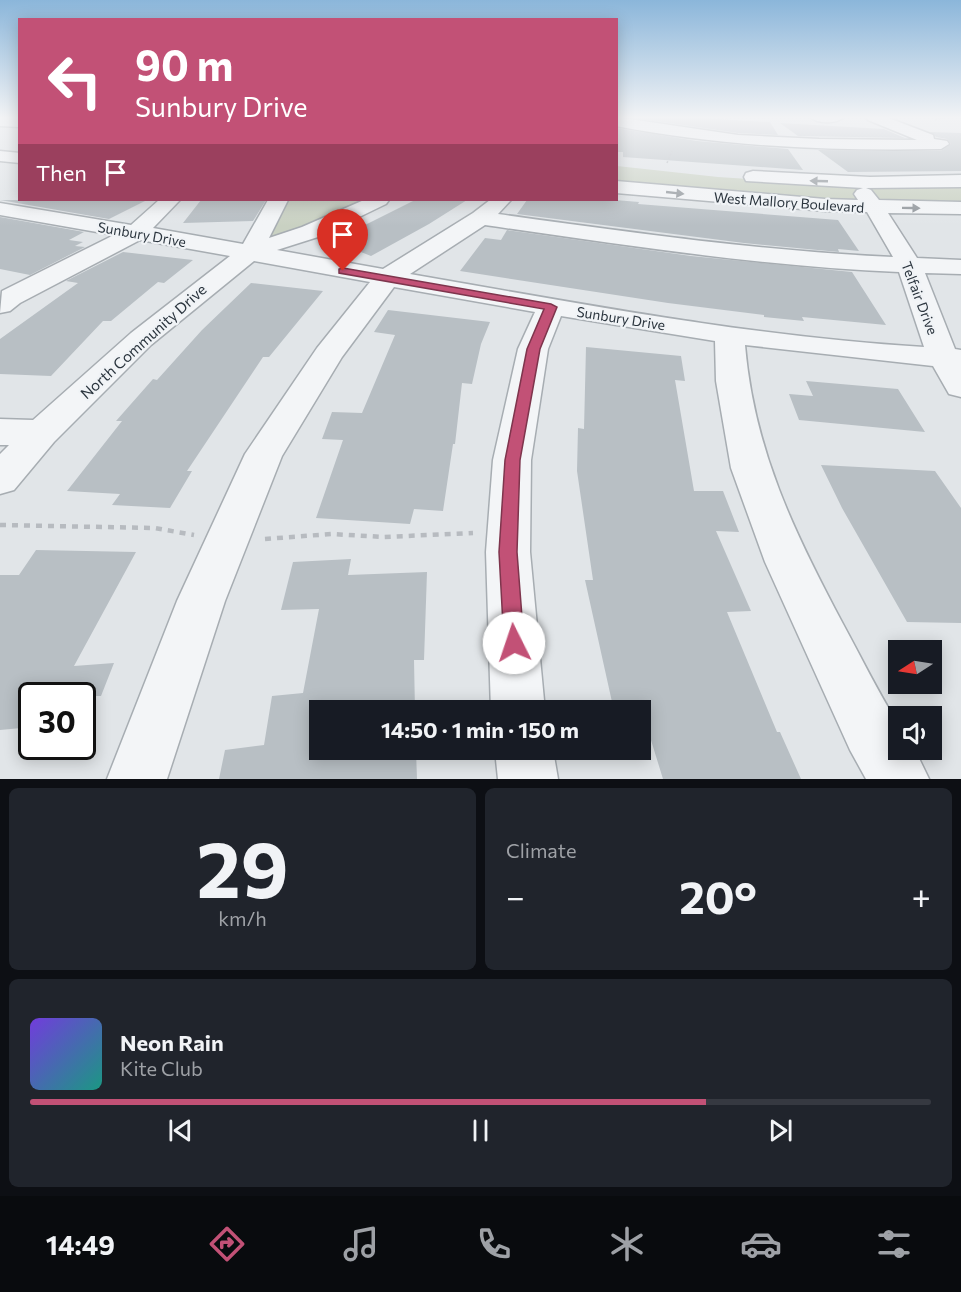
<!DOCTYPE html>
<html lang="en">
<head>
<meta charset="utf-8">
<style>
	:root { --surface:#171b24; --page:#20242c; --text:#f1f3f6; --muted:#9ea1a6; --line:#363941; --accent:#c25176 }
	body { margin:0; font-family:Commissioner,sans-serif; background:var(--page); color:var(--text); height:100vh; display:flex; flex-direction:column; font-size:22px; white-space:nowrap }
	* { box-sizing:border-box; margin:0 }
	p { font-size:20px; color:var(--muted) }
	.icon { flex:none; width:33px; height:33px; fill:none; stroke:currentColor; stroke-width:2; stroke-linecap:round; stroke-linejoin:round }
	.map { position:relative; height:779px; overflow:hidden }
	.details { display:flex; flex-direction:column; gap:9px; padding:9px; background:#0d0f14; flex:1 }
	.details>* { flex:none }
	.guide { position:absolute; left:18px; top:18px; width:600px; height:183px; border-radius:0px; box-shadow:0 3px 15px #0003; background:#c25176; color:#fff; overflow:hidden }
	.needle { width:39px; rotate:258deg }
	.fabs { position:absolute; left:888px; top:640px; display:grid; gap:12px }
	.fabs a { display:grid; place-items:center; width:54px; height:54px; border-radius:0px; background:var(--surface); box-shadow:0 3px 15px #0003; font-size:30px }
	.speed { position:absolute; left:18px; top:682px; display:flex; gap:12px; font-size:30px; font-weight:700; text-align:center }
	.speed>* { display:grid; place-content:center; width:78px; height:78px; border-radius:50%; background:var(--surface); box-shadow:0 3px 15px #0003; line-height:1 }
	.speed .limit { border:3px solid #111; border-radius:9px; background:#fff; color:#111 }
	.pin { position:absolute; display:grid; place-items:center; width:51px; height:51px; color:#fff; margin:-62px -26px; border-radius:50% 50% 50% 0; rotate:-45deg; box-shadow:0 0 6px #0007 }
	.pin .icon { rotate:45deg }
	.me { position:absolute; width:66px; margin:-33px; rotate:356deg; stroke-linejoin:round; filter:drop-shadow(0 0 4px #0008) }
	.turn { display:flex; align-items:center; gap:21px; height:126px; padding:0 18px; font-size:27px }
	.turn .icon { width:78px; height:78px; stroke-width:2.5 }
	.turn b { display:block; font-size:42px; line-height:51px }
	.then { display:flex; align-items:center; height:57px; padding:0 18px; background:#0003; gap:12px; font-size:22px }
	.big { font-size:45px; font-weight:700; line-height:1.1 }
	.details .widget { flex:1; display:flex; flex-direction:column; justify-content:center; gap:9px; min-width:0; padding:0 21px; border-radius:9px; background:var(--page) }
	.details .dial { align-items:center; gap:0 }
	.dial b { font-size:78px; line-height:1 }
	.song { display:flex; align-items:center; gap:18px }
	.cover { width:72px; height:72px; border-radius:9px; background:linear-gradient(135deg,hsl(260 70% 55%),hsl(170 70% 35%)) }
	.played { height:6px; border-radius:3px; background:linear-gradient(90deg,var(--accent) 75%,var(--line) 75%) }
	.keys { display:flex; justify-content:space-around; direction:ltr }
	.heat { display:flex; justify-content:space-between; align-items:center; font-size:33px; direction:ltr }
	.details .tiles { flex:1; display:grid; gap:9px; grid-template-columns:1fr 1fr }
	.widget:last-child { grid-column:span 2 }
	.trip { position:absolute; left:309px; top:700px; width:342px; height:60px; border-radius:0px; background:var(--surface); box-shadow:0 3px 15px #0003; font-weight:700; line-height:60px; text-align:center }
	.dock { display:flex; height:96px; justify-content:space-around; align-items:center; background:#090b0e; color:var(--muted) }
	.dock .icon { width:42px; height:42px }
	.dock .selected { color:var(--accent) }
	.dock b { font-size:27px; color:var(--text) }
	.map>svg:first-child { display:block }
	.green { fill:#c9d1c2 }
	.building { fill:#b8bfc4 }
	.lines { fill:none; stroke-linecap:round; stroke-linejoin:round }
	.minor-casing { stroke:#a7adb2; stroke-width:3 }
	.path-far1 { stroke:#b7bbc0; stroke-width:1.5; stroke-dasharray:2 2; stroke-linecap:butt }
	.path { stroke:#b7bbc0; stroke-width:4.5; stroke-dasharray:6 6; stroke-linecap:butt }
	.minor { fill:#f3f5f7; fill-rule:evenodd }
	.oneway { fill:#8f959a }
	.route { fill:#c25176; stroke:#7e354d; stroke-width:1.5 }
	.labels { text-anchor:middle; dominant-baseline:central; stroke-width:4.5; stroke-linejoin:round; paint-order:stroke }
	.far-street-label { font-size:14px; fill:#2b353e; stroke:#f0f3f6 }
	.street-label { font-size:15px; fill:#2b353e; stroke:#f0f3f6 }
</style>
</head>
<body>
<div class="map">
<svg width="961" height="779" viewBox="0 0 961 779">
	<rect width="100%" height="100%" fill="#e1e5e8"/>
	<!-- green -->
	<path class="green" d="M617,166L718,177L829,184L961,183V204L886,205L617,184Z
		M284,200H371L334,219L261,244Z"/>
	<!-- building -->
	<path class="building" d="M676,117L770,122L778,135L738,133L635,118Z
		M780,123L884,129L905,138L798,136Z
		M616,128L697,141L788,149L803,170L623,157V152H616Z
		M930,132L961,133V171L848,172L818,150L941,151L951,144L947,139L936,137Z
		M0,200H147L109,219Z
		M201,200H266L253,221L183,223Z
		M415,200H467L429,224L371,256L333,241Z
		M527,200H615L639,202L638,204L838,220L859,251L838,249L839,252L744,243L517,214Z
		M0,217L84,232L69,240L83,242L75,246L85,247L30,275L0,269Z
		M507,230L691,256L852,272L886,325L802,317L804,321L764,317V315L668,303L460,271L485,238L501,240Z
		M123,252L193,260L164,283L158,282L111,321H103L51,376L0,374V339L78,283L66,281Z
		M251,283L323,291L269,357H263L187,471H192L170,508L112,505L120,494L67,491L122,421H116L153,379L157,380L202,330Z
		M388,310L490,322L481,344L472,384L462,383L455,444H453L443,511L414,509L410,524L316,518L343,440L322,439L332,412L362,413L395,335L374,332Z
		M586,347L681,356L685,381L675,380L694,491H723L739,532L716,531L751,611L727,612L777,732H780L801,779H663L642,711H614L585,580H593L577,471L578,428L584,429Z
		M806,381L898,389L925,432L799,420L789,394L813,396Z
		M821,465L935,471L961,508V623L907,622L842,508Z
		M36,550L136,552L74,666L114,663L101,696H32V727L0,730V575H19Z
		M351,559L348,575L427,572L424,660H414L415,711H320V750H416L417,779H219L225,750L264,745L272,696L303,693L319,609L281,610L293,562Z"/>
	<g class="lines">
		<!-- minor casing -->
		<g class="minor-casing">
			<path id="minor" d="M616,117L738,135L819,139L917,140L868,120L866,117H886L933,135L934,139L947,141L949,144L941,149C831,151 724,147 616,126Z
				M810,117H844C837,124 817,124 810,117Z
				M0,118H20V127L0,126Z
				M0,151L20,153V163L0,161Z
				M753,171L870,177L961,175V187L866,188L871,190L879,200L961,202V214L888,213L917,258L961,260V274L925,273L955,349L961,350V397L949,394L933,366L745,345C754,450 794,532 843,624C861,657 878,692 898,724V750H915L929,779H866L850,750L765,562L731,468L716,381L715,341L561,316L548,349L531,460L530,552L545,711H491L486,552L493,460L518,349L535,312L394,287L342,357L282,456L225,601L167,779H107L177,601L245,454L317,348L370,282L254,261L151,345L54,442L14,490L0,494V454L9,445H0V419L33,420L131,333L230,256L140,240L20,303L10,311L0,313L2,291L114,235L0,215V203L131,225L159,200H180L153,228L243,244L268,200H288L269,238L302,227L364,200H389L386,204L318,237L277,250L383,269L473,213L490,200H511L498,214C629,232 760,251 893,257L867,212L825,211L616,193V181L825,199L858,200L854,194L857,190L863,188L746,181L744,177L746,173ZM485,225C623,245 760,266 899,272L924,347C754,337 578,303 410,274Z
				M495,750H553L558,779H498Z"/>
		</g>
		<!-- path-far1 -->
		<path class="path-far1" d="M935,120L945,117
			M667,163L672,151"/>
		<!-- path -->
		<path class="path" d="M0,525L155,528L194,535
			M265,539L331,534L384,537L473,533"/>
		<!-- minor -->
		<use href="#minor" class="minor"/>
	</g>
	<!-- one-way arrows -->
	<defs><path id="oneway-solid" d="M-6-.8H1V-3.2L6.5 0L1 3.2V.8H-6Z" transform="scale(1.5)"/></defs>
	<g class="oneway">
		<use href="#oneway-solid" transform="translate(819 181) rotate(-178)"/>
		<use href="#oneway-solid" transform="translate(675 193) rotate(6)"/>
		<use href="#oneway-solid" transform="translate(911 208) rotate(1)"/>
	</g>
	<!-- sky -->
	<linearGradient id="sky" x2="0" y2="1"><stop stop-color="#8bb6da"/><stop offset="0.52" stop-color="#f2f3f5"/><stop offset="1" stop-color="#f2f3f5" stop-opacity="0"/></linearGradient>
	<rect width="961" height="226" fill="url(#sky)"/>
	<!-- route -->
	<path class="route" d="M343,268L551,304L557,307L540,349L520,460L517,552L524,643L521,650L514,653L507,650L504,643L499,552L505,460L527,349L544,309L339,273V269Z"/>
	<g class="labels">
		<!-- far-street labels -->
		<g class="far-street-label">
			<text transform="translate(789 202) rotate(4)">West Mallory Boulevard</text>
			<text transform="translate(142 234) rotate(10)">Sunbury Drive</text>
			<text transform="translate(920 298) rotate(69)">Telfair Drive</text>
			<text transform="translate(621 318) rotate(9)">Sunbury Drive</text>
		</g>
		<!-- street labels -->
		<g class="street-label">
			<text transform="translate(143 341) rotate(-42)">North Community Drive</text>
		</g>
	</g>
</svg>
<div class="fabs">
<a><svg class="needle" viewBox="-14 -14 28 28"><path d="M0-13l5 13h-10z" fill="#e53935"/><path d="M0 13l5-13h-10z" fill="#9ea1a6"/></svg></a>
<a><svg class="icon" aria-label="sound" viewBox="0 0 24 24"><path d="M4 9h4l5-4v14l-5-4H4zM17 9q2 3 0 6"/></svg></a>
</div>
<div class="speed"><div class="limit">30</div></div>
<div class="pin" style="left:343px;top:271px;background:#d93025"><svg class="icon" aria-label="arrive" viewBox="0 0 24 24"><path d="M6 21V4h12l-3 4 3 4H6"/></svg></div>
<svg class="me" style="left:514px;top:643px" viewBox="-20 -20 40 40"><circle r="19" fill="#fff"/><path d="M0-13L10 11 0 6-10 11z" fill="#c25176"/></svg>
<div class="trip">14:50 · 1 min · 150 m</div>
<div class="guide">
<div class="turn"><svg class="icon" aria-label="left" viewBox="0 0 24 24"><path d="M17 20v-9H6M10 6l-5 5 5 5"/></svg><div><b>90 m</b>Sunbury Drive</div></div>
<div class="then">Then<svg class="icon" aria-label="arrive" viewBox="0 0 24 24"><path d="M6 21V4h12l-3 4 3 4H6"/></svg></div>
</div>
</div>
<section class="details">
<div class="tiles">
<div class="widget dial"><b>29</b><p>km/h</p></div>
<div class="widget"><p>Climate</p>
<div class="heat"><a>−</a><b class="big">20°</b><a>+</a></div>
</div>
<div class="widget">
<div class="song"><i class="cover"></i><div><b>Neon Rain</b><p>Kite Club</p></div></div>
<div class="played"></div>
<div class="keys"><svg class="icon" aria-label="previous" viewBox="0 0 24 24"><path d="M18 5L8 12l10 7zM5 5v14"/></svg><svg class="icon" aria-label="pause" viewBox="0 0 24 24"><path d="M8 5v14M16 5v14"/></svg><svg class="icon" aria-label="next" viewBox="0 0 24 24"><path d="M6 5l10 7-10 7zM19 5v14"/></svg></div>
</div>
</div>
</section>
<nav class="dock">
<b>14:49</b>
<svg class="icon selected" aria-label="directions" viewBox="0 0 24 24"><path d="M12 3l9 9-9 9-9-9zM9 14v-3h6M13 9l2 2-2 2"/></svg>
<svg class="icon" aria-label="music" viewBox="0 0 24 24"><path d="M9 18V5l10-2v13"/><circle cx="6" cy="18" r="3"/><circle cx="16" cy="16" r="3"/></svg>
<svg class="icon" aria-label="phone" viewBox="0 0 24 24"><path d="M5 4h4l2 5-3 2q2 4 5 5l2-3 5 2v4C11 20 4 13 5 4z"/></svg>
<svg class="icon" aria-label="climate" viewBox="0 0 24 24"><path d="M12 3v18M4 7l16 10M4 17L20 7"/></svg>
<svg class="icon" aria-label="car" viewBox="0 0 24 24"><path d="M5 17H2v-5l4-1 3-4h7l3 4 3 1v5h-3M9 17h6M6 11h13"/><circle cx="7" cy="17" r="2"/><circle cx="17" cy="17" r="2"/></svg>
<svg class="icon" aria-label="filters" viewBox="0 0 24 24"><path d="M4 7h16M4 17h16"/><circle cx="9" cy="7" r="2"/><circle cx="15" cy="17" r="2"/></svg>
</nav>
</body>
</html>
